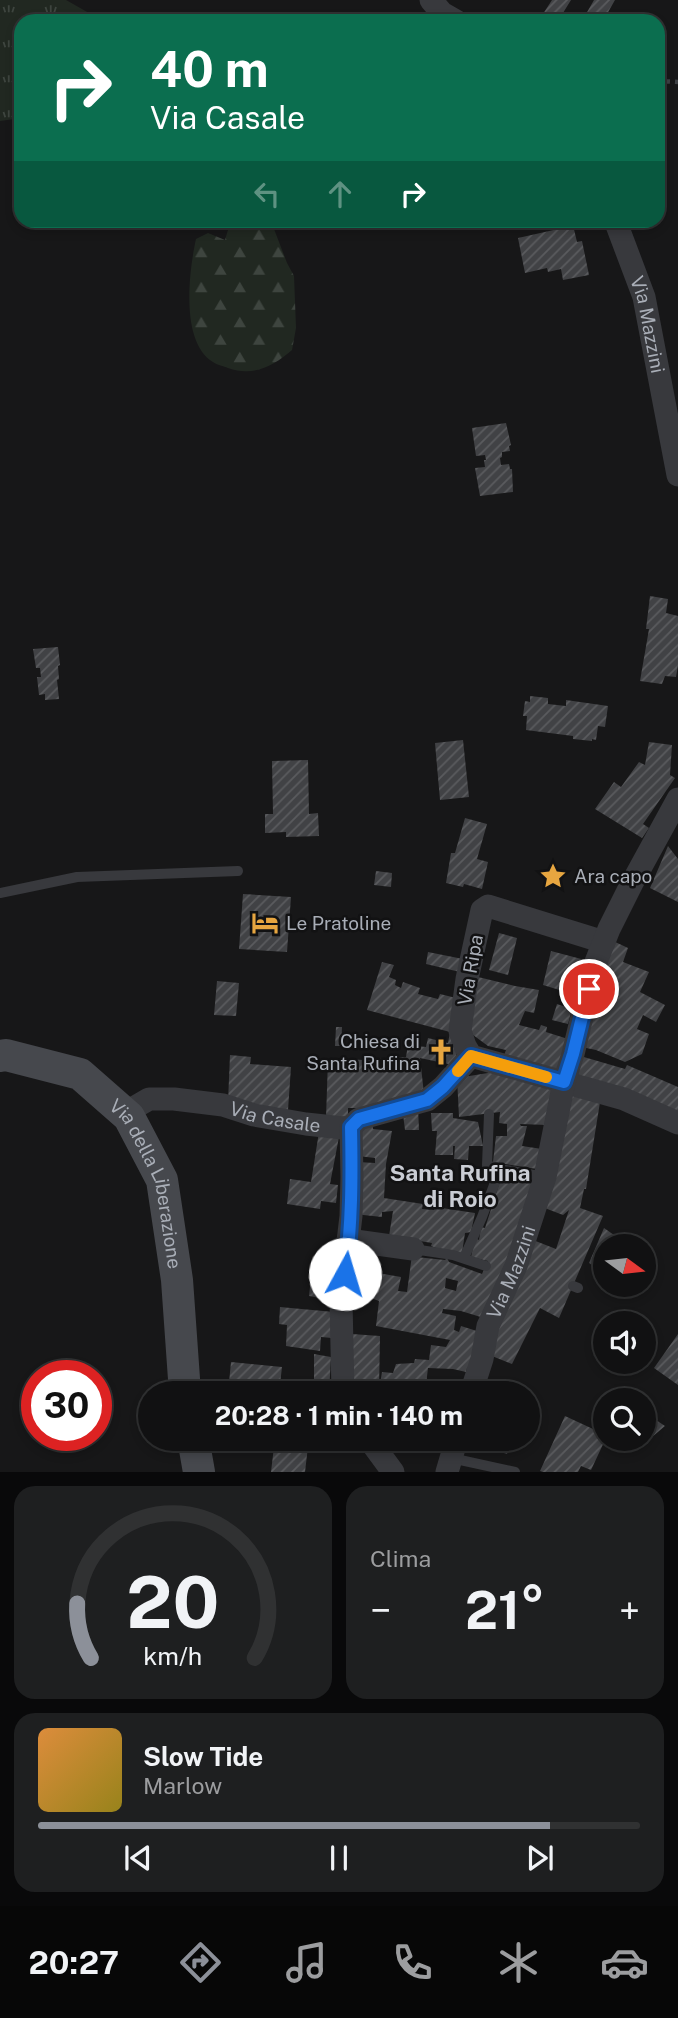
<!DOCTYPE html>
<html lang="it">
<head>
<meta charset="utf-8">
<style>
	:root { --surface:#111112; --page:#1e1f20; --text:#f1f3f6; --muted:#9c9d9f; --line:#303132; --accent:#8c9099 }
	body { margin:0; font-family:"Public Sans",sans-serif; background:var(--page); color:var(--text); height:100vh; display:flex; flex-direction:column; font-size:26px; white-space:nowrap }
	* { box-sizing:border-box; margin:0 }
	p { font-size:23px; color:var(--muted) }
	.icon { flex:none; width:38px; height:38px; fill:none; stroke:currentColor; stroke-width:2; stroke-linecap:round; stroke-linejoin:round }
	.map { position:relative; height:1472px; overflow:hidden }
	.details { display:flex; flex-direction:column; gap:14px; padding:14px; background:#09090a; flex:1 }
	.details>* { flex:none }
	.hud { position:absolute; left:14px; top:14px; width:651px; height:214px; border-radius:21px; box-shadow:0 4px 10px #0003,0 0 0 2px var(--line); background:#0b6e4f; color:#fff; overflow:hidden }
	.needle { width:46px; rotate:105deg }
	.tools { position:absolute; left:593px; top:1234px; display:grid; gap:14px }
	.tools a { display:grid; place-items:center; width:63px; height:63px; border-radius:50%; background:var(--surface); box-shadow:0 4px 10px #0003,0 0 0 2px var(--line); font-size:35px }
	.speed { position:absolute; left:21px; top:1360px; display:flex; gap:14px; font-size:35px; font-weight:700; text-align:center }
	.speed>* { display:grid; place-content:center; width:91px; height:91px; border-radius:50%; background:var(--surface); box-shadow:0 4px 10px #0003,0 0 0 2px var(--line); line-height:1 }
	.speed .limit { border:10px solid #d22; background:#fff; color:#111 }
	.pin { position:absolute; display:grid; place-items:center; width:60px; height:60px; color:#fff; margin:-30px; border:4px solid #fff; border-radius:50%; box-shadow:0 2px 7px #0007 }
	.me { position:absolute; width:77px; margin:-38px; rotate:6deg; stroke-linejoin:round; filter:drop-shadow(0 0 5px #0008) }
	.turn { display:flex; align-items:center; gap:24px; height:147px; padding:0 21px; font-size:32px }
	.turn .icon { width:91px; height:91px; stroke-width:2.5 }
	.turn b { display:block; font-size:49px; line-height:60px }
	.lanes { display:flex; align-items:center; height:66px; padding:0 21px; background:#0003; justify-content:center; gap:35px; direction:ltr }
	.lanes .off { opacity:.35 }
	.big { font-size:52px; font-weight:700; line-height:1.1 }
	.details .card { flex:1; display:flex; flex-direction:column; justify-content:center; gap:10px; min-width:0; padding:0 24px; border-radius:21px; background:var(--page) }
	.details .dial { align-items:center; gap:0 }
	.dial svg { height:182px; overflow:visible; fill:none; stroke:var(--line); stroke-width:7; stroke-linecap:round; text-anchor:middle }
	.dial text { fill:var(--text); stroke:none }
	.song { display:flex; align-items:center; gap:21px }
	.cover { width:84px; height:84px; border-radius:10px; background:linear-gradient(135deg,hsl(30 70% 55%),hsl(50 70% 35%)) }
	.played { height:7px; border-radius:4px; background:linear-gradient(90deg,var(--accent) 85%,var(--line) 85%) }
	.keys { display:flex; justify-content:space-around; direction:ltr }
	.heat { display:flex; justify-content:space-between; align-items:center; font-size:38px; direction:ltr }
	.details .tiles { flex:1; display:grid; gap:14px; grid-template-columns:1fr 1fr }
	.card:last-child { grid-column:span 2 }
	.trip { position:absolute; left:138px; top:1381px; width:402px; height:70px; border-radius:35px; background:var(--surface); box-shadow:0 4px 10px #0003,0 0 0 2px var(--line); font-weight:700; line-height:70px; text-align:center }
	.dock { display:flex; height:112px; justify-content:space-around; align-items:center; background:#070707; color:var(--muted) }
	.dock .icon { width:49px; height:49px }
	.dock .current { color:var(--accent) }
	.dock b { font-size:32px; color:var(--text) }
	.map>svg:first-child { display:block }
	.grass { fill:url(#grass-tufts) }
	.forest { fill:url(#forest-firs) }
	.building { fill:url(#building-hatch); fill-rule:evenodd }
	.lines { fill:none; stroke-linecap:round; stroke-linejoin:round }
	.path { stroke:#3e4044; stroke-width:4.5; stroke-dasharray:3.5 5; stroke-linecap:butt }
	.service { stroke:#38393d; stroke-width:10 }
	.minor { stroke:#38393d; stroke-width:23 }
	.secondary { stroke:#46484d; stroke-width:32 }
	.route-casing { stroke:#114b97; stroke-width:18 }
	.route { stroke:#1a73e8; stroke-width:12 }
	.slow { stroke:#f59e0b; stroke-width:12 }
	.labels { text-anchor:middle; dominant-baseline:central; stroke-width:5; stroke-linejoin:round; paint-order:stroke }
	.street-label { font-size:19px; fill:#a9aeb7; stroke:#121213 }
	.poi-label { font-size:19px; fill:#a9aeb7; stroke:#121213; text-anchor:start }
	.quarter-label { font-size:23px; font-weight:bold; fill:#cacdd4; stroke:#121213 }
</style>
</head>
<body>
<div class="map">
<svg width="678" height="1472" viewBox="0 0 678 1472">
	<defs>
		<pattern id="grass-tufts" width="24" height="20" patternUnits="userSpaceOnUse" patternTransform="scale(1.75)"><rect width="24" height="20" fill="#212821"/><path d="M3 7l-1-3M5 7V3M7 7l1-3M15 17l-1-3M17 17v-4M19 17l1-3" fill="none" stroke="#3e453f"/></pattern>
		<pattern id="forest-firs" width="22" height="20" patternUnits="userSpaceOnUse" patternTransform="scale(1.75)"><rect width="22" height="20" fill="#212821"/><path d="M5 1l3.5 6h-7zM16 11l3.5 6h-7z" fill="#3e453f"/></pattern>
		<pattern id="building-hatch" width="6" height="6" patternUnits="userSpaceOnUse" patternTransform="scale(1.75)"><rect width="6" height="6" fill="#414245"/><path d="M-1 1l2-2M0 6l6-6M5 7l2-2" fill="none" stroke="#5a5b5e"/></pattern>
	</defs>
	<rect width="100%" height="100%" fill="#171718"/>
	<!-- grass -->
	<path class="grass" d="M0,0H66L103,21H21V118L0,121Z"/>
	<!-- forest -->
	<path class="forest" d="M231,220L274,221V229L287,263L294,276L296,328L292,350C273,366 254,377 228,368C224,366 217,365 213,362C180,342 189,271 196,239L208,233L225,240Z"/>
	<!-- building -->
	<path class="building" d="M552,0H571L558,21H549L541,17Z
		M594,0H615L603,21H582Z
		M572,221L577,242L582,241L589,275L563,280L561,269L548,272L547,268L525,273L518,238L567,227L566,222Z
		M506,423L511,445L509,446L510,451L502,452V457L500,458L501,465L509,464L510,469H512L513,492L480,496L475,468L485,467L484,460H486L485,455L476,456L472,428Z
		M650,596L668,599L666,613L678,616V665L676,677L665,676L662,684L640,681L649,629H646Z
		M58,647L60,665L58,666L59,679L57,680L59,699L45,700V694L39,695L37,677H41L40,668H36L33,649Z
		M530,696L548,698V704L566,706V700L608,706L605,727L598,726L596,740L592,739V741L573,739V736L526,730L527,716H523L525,701L530,702Z
		M463,740L469,797L440,800L435,743Z
		M649,742L672,745L670,775L675,778L643,824L649,828L642,838L595,809L614,782L621,787L639,762L645,765Z
		M308,760L309,814L318,813L319,836L286,837V832L265,833V814H273L272,761Z
		M465,818L487,824L477,859L488,862L482,889L464,884L463,887L446,883L451,853H455Z
		M668,846L678,859V902L650,888Z
		M376,871L392,873L391,887L374,885Z
		M243,894L291,897L287,952L239,949Z
		M499,933L517,938L508,975L489,970Z
		M611,940L628,948L623,962L649,972L640,992L665,1005L656,1022L643,1015L637,1029L649,1034L642,1054L625,1062L596,1050L577,1046Z
		M551,951L585,960L576,995L543,985Z
		M428,952L463,959L460,972L426,964Z
		M382,962L394,965L389,977L396,980L395,985L401,988L403,982L420,988L418,994L438,999L440,994L460,999L452,1045L459,1046L453,1065L420,1058L424,1094L363,1108H348V1118H326L328,1059L366,1060L406,1057L408,1045L426,1047L428,1038L448,1043L450,1032L367,1010Z
		M474,976L515,986L539,990L534,1013L525,1011L519,1025L539,1030L541,1025L547,1027L546,1032L568,1039L555,1076L503,1058L506,1050L488,1046L465,1029Z
		M217,981L239,983L236,1016L214,1015Z
		M557,1004L572,1009L568,1024L552,1020Z
		M336,1027H342L341,1046H335Z
		M230,1055L251,1057L250,1064L291,1067L288,1110L228,1102Z
		M577,1055L625,1069L627,1065L678,1087V1114L571,1078Z
		M487,1067L554,1086L547,1125L520,1124L521,1126H527L522,1146L542,1149L537,1169L493,1162L496,1136H507V1124L499,1123L500,1112L459,1117L457,1078L488,1073Z
		M566,1091L601,1096L586,1189H584L580,1208L603,1216L559,1318L540,1308L512,1364L487,1354L533,1240L556,1249L569,1210L563,1215L542,1207Z
		M418,1107L419,1130H405L403,1114Z
		M431,1113H453V1118L478,1122L483,1146H469L468,1160L454,1159L455,1146H453V1155H435L437,1131H432Z
		M372,1120L373,1129L392,1131L386,1164L384,1198L423,1204L422,1209L434,1210L435,1207L475,1213L471,1232L465,1233L462,1253L447,1252L431,1246L432,1243L389,1236L393,1211L382,1212V1217L354,1214L358,1162L375,1163V1158L358,1156L359,1128Z
		M319,1132L339,1137L330,1184L338,1185L336,1203L321,1201L320,1209L287,1204L290,1179L311,1182Z
		M502,1175L533,1184L524,1222L484,1318L461,1311L443,1309L442,1313L456,1316L454,1330L459,1332L461,1326L480,1332L469,1367L467,1368L466,1372L453,1369L428,1368L425,1393H350L352,1334L380,1336L379,1390L382,1372L393,1373L396,1364L414,1363L415,1359L429,1360L431,1345L446,1347L450,1340L376,1326L379,1301L371,1298L378,1273L401,1277L398,1291L407,1292L412,1255L416,1257L445,1260L447,1258L449,1262L482,1274L488,1261L471,1257L475,1238L479,1240L481,1227L485,1228ZM446,1278L458,1281L456,1291L445,1288Z
		M604,1228L614,1235L609,1246H606V1253L598,1269L589,1263Z
		M312,1269L334,1272L331,1300L309,1296Z
		M280,1307L334,1312L332,1338L321,1337L320,1351L286,1346L287,1325L279,1324Z
		M678,1334V1385L654,1368Z
		M314,1354L331,1357L329,1393H317L318,1390H314Z
		M231,1362L282,1367L279,1393H228Z
		M211,1379L222,1380V1393H212Z
		M647,1414L665,1426L645,1443L637,1438H644V1418Z
		M565,1416L606,1435V1438L591,1470L581,1466L578,1472H543L540,1471Z
		M275,1438H309L305,1472H271Z
		M481,1438H512L507,1454L479,1445Z"/>
	<g class="lines">
		<!-- path -->
		<path class="path" d="M658,81L678,82
			M405,220L424,228L459,220"/>
		<!-- service -->
		<path class="service" d="M0,893L77,877L238,871
			M489,1114L487,1165L500,1169
			M413,1249L453,1255L486,1266
			M464,1258L482,1217L500,1169L545,1177
			M573,1286L578,1288
			M451,1458L515,1472"/>
		<!-- minor -->
		<g class="minor">
			<path d="M431,0L442,13L456,21"/>
			<path id="s1" d="M615,220L644,297L678,475"/>
			<path d="M604,942L488,906L482,910L467,979L460,1031L465,1046L471,1056L624,1099L678,1123"/>
			<path id="s2" d="M125,1113L149,1099H174L223,1105L254,1115L306,1124L343,1128L351,1127L359,1119L427,1100L443,1087L471,1056"/>
			<path d="M348,1240L413,1249"/>
			<path d="M343,1393L341,1301L351,1216L352,1177L351,1127"/>
			<path id="s3" d="M471,1393L482,1359L488,1326L516,1266L545,1177L564,1082L573,1054L594,967L609,929L632,883L678,799"/>
			<path d="M368,1438L393,1472"/>
			<path d="M447,1472L457,1438"/>
		</g>
		<!-- secondary -->
		<g class="secondary">
			<path id="s4" d="M0,1056L6,1055L80,1074L129,1117L162,1180L177,1280L185,1393"/>
			<path d="M193,1438L199,1472"/>
		</g>
	</g>
	<g class="lines">
		<!-- route casing -->
		<g class="route-casing">
			<path id="route" d="M345,1274C352,1225 352,1176 351,1127L359,1119L427,1100L443,1087L471,1056L564,1082L573,1054L589,989"/>
		</g>
		<!-- route -->
		<use href="#route" class="route"/>
		<!-- slow -->
		<path class="slow" d="M458,1071L471,1056L546,1077"/>
	</g>
	<!-- icons -->
	<defs>
		<g id="sight-bare" transform="scale(2.1)"><path d="M0-6L1.8-2.2L6-1.7L2.9 1.2L3.7 5.4L0 3.3L-3.7 5.4L-2.9 1.2L-6-1.7L-1.8-2.2Z" fill="#e7a640" stroke="#121213" stroke-width="2.5" paint-order="stroke"/></g>
		<g id="hotel-bare" transform="scale(2.1)"><path d="M-6-4.5h1.5V1H6V5H4.5V3h-9V5H-6ZM-4 0a1.8 1.8 0 1 1 3.6 0ZM.5 0V-2.5h3Q6-2.5 6 0Z" fill="#e7a640" stroke="#121213" stroke-width="2.5" paint-order="stroke"/></g>
		<g id="church-bare" transform="scale(2.1)"><path d="M-1.2-6h2.4v3.5h3.3v2.4h-3.3V6h-2.4V-.1h-3.3v-2.4h3.3Z" fill="#e7a640" stroke="#121213" stroke-width="2.5" paint-order="stroke"/></g>
	</defs>
	<g fill-rule="evenodd">
		<use href="#sight-bare" x="553" y="876"/>
		<use href="#hotel-bare" x="265" y="923"/>
		<use href="#church-bare" x="441" y="1052"/>
	</g>
	<g class="labels">
		<!-- street labels -->
		<g class="street-label">
			<text stroke="none"><textPath href="#s1" startOffset="110">Via Mazzini</textPath></text>
			<text transform="translate(470 970) rotate(-80)">Via Ripa</text>
			<text stroke="none"><textPath href="#s2" startOffset="156">Via Casale</textPath></text>
			<text stroke="none"><textPath href="#s4" startOffset="217">Via della Liberazione</textPath></text>
			<text stroke="none"><textPath href="#s3" startOffset="128">Via Mazzini</textPath></text>
		</g>
		<!-- poi labels -->
		<g class="poi-label">
			<text x="574" y="876">Ara capo</text>
			<text x="286" y="923">Le Pratoline</text>
			<text x="420" y="1041" text-anchor="end">Chiesa di<tspan x="420" dy="22">Santa Rufina</tspan></text>
		</g>
		<!-- quarter labels -->
		<g class="quarter-label">
			<text x="460" y="1172">Santa Rufina<tspan x="460" dy="26">di Roio</tspan></text>
		</g>
	</g>
</svg>
<div class="tools">
<a><svg class="needle" viewBox="-14 -14 28 28"><path d="M0-13l5 13h-10z" fill="#e53935"/><path d="M0 13l5-13h-10z" fill="#9c9d9f"/></svg></a>
<a><svg class="icon" aria-label="sound" viewBox="0 0 24 24"><path d="M4 9h4l5-4v14l-5-4H4zM17 9q2 3 0 6"/></svg></a>
<a><svg class="icon" aria-label="search" viewBox="0 0 24 24"><circle cx="10" cy="10" r="6"/><path d="M15 15l6 6"/></svg></a>
</div>
<div class="speed"><div class="limit">30</div></div>
<div class="pin" style="left:589px;top:989px;background:#d93025"><svg class="icon" aria-label="arrive" viewBox="0 0 24 24"><path d="M6 21V4h12l-3 4 3 4H6"/></svg></div>
<svg class="me" style="left:345px;top:1274px" viewBox="-20 -20 40 40"><circle r="19" fill="#fff"/><path d="M0-13L10 11 0 6-10 11z" fill="#1a73e8"/></svg>
<div class="trip">20:28 · 1 min · 140 m</div>
<div class="hud">
<div class="turn"><svg class="icon" aria-label="right" viewBox="0 0 24 24"><path d="M7 20v-9h11M14 6l5 5-5 5"/></svg><div><b>40 m</b>Via Casale</div></div>
<div class="lanes"><svg class="icon off" aria-label="left" viewBox="0 0 24 24"><path d="M17 20v-9H6M10 6l-5 5 5 5"/></svg><svg class="icon off" aria-label="ahead" viewBox="0 0 24 24"><path d="M12 20V5M6 11l6-6 6 6"/></svg><svg class="icon" aria-label="right" viewBox="0 0 24 24"><path d="M7 20v-9h11M14 6l5 5-5 5"/></svg></div>
</div>
</div>
<section class="details">
<div class="tiles">
<div class="card dial"><svg viewBox="0 0 100 80">
<path d="M14 69A42 42 0 1 1 86 69"/>
<path d="M14 69A42 42 0 0 1 8 45" stroke="#8c9099"/>
<text x="50" y="56" font-size="32" font-weight="700">20</text>
<text x="50" y="72" font-size="11">km/h</text>
</svg></div>
<div class="card"><p>Clima</p>
<div class="heat"><a>−</a><b class="big">21°</b><a>+</a></div>
</div>
<div class="card">
<div class="song"><i class="cover"></i><div><b>Slow Tide</b><p>Marlow</p></div></div>
<div class="played"></div>
<div class="keys"><svg class="icon" aria-label="previous" viewBox="0 0 24 24"><path d="M18 5L8 12l10 7zM5 5v14"/></svg><svg class="icon" aria-label="pause" viewBox="0 0 24 24"><path d="M8 5v14M16 5v14"/></svg><svg class="icon" aria-label="next" viewBox="0 0 24 24"><path d="M6 5l10 7-10 7zM19 5v14"/></svg></div>
</div>
</div>
</section>
<nav class="dock">
<b>20:27</b>
<svg class="icon current" aria-label="directions" viewBox="0 0 24 24"><path d="M12 3l9 9-9 9-9-9zM9 14v-3h6M13 9l2 2-2 2"/></svg>
<svg class="icon" aria-label="music" viewBox="0 0 24 24"><path d="M9 18V5l10-2v13"/><circle cx="6" cy="18" r="3"/><circle cx="16" cy="16" r="3"/></svg>
<svg class="icon" aria-label="phone" viewBox="0 0 24 24"><path d="M5 4h4l2 5-3 2q2 4 5 5l2-3 5 2v4C11 20 4 13 5 4z"/></svg>
<svg class="icon" aria-label="climate" viewBox="0 0 24 24"><path d="M12 3v18M4 7l16 10M4 17L20 7"/></svg>
<svg class="icon" aria-label="car" viewBox="0 0 24 24"><path d="M5 17H2v-5l4-1 3-4h7l3 4 3 1v5h-3M9 17h6M6 11h13"/><circle cx="7" cy="17" r="2"/><circle cx="17" cy="17" r="2"/></svg>
</nav>
</body>
</html>
